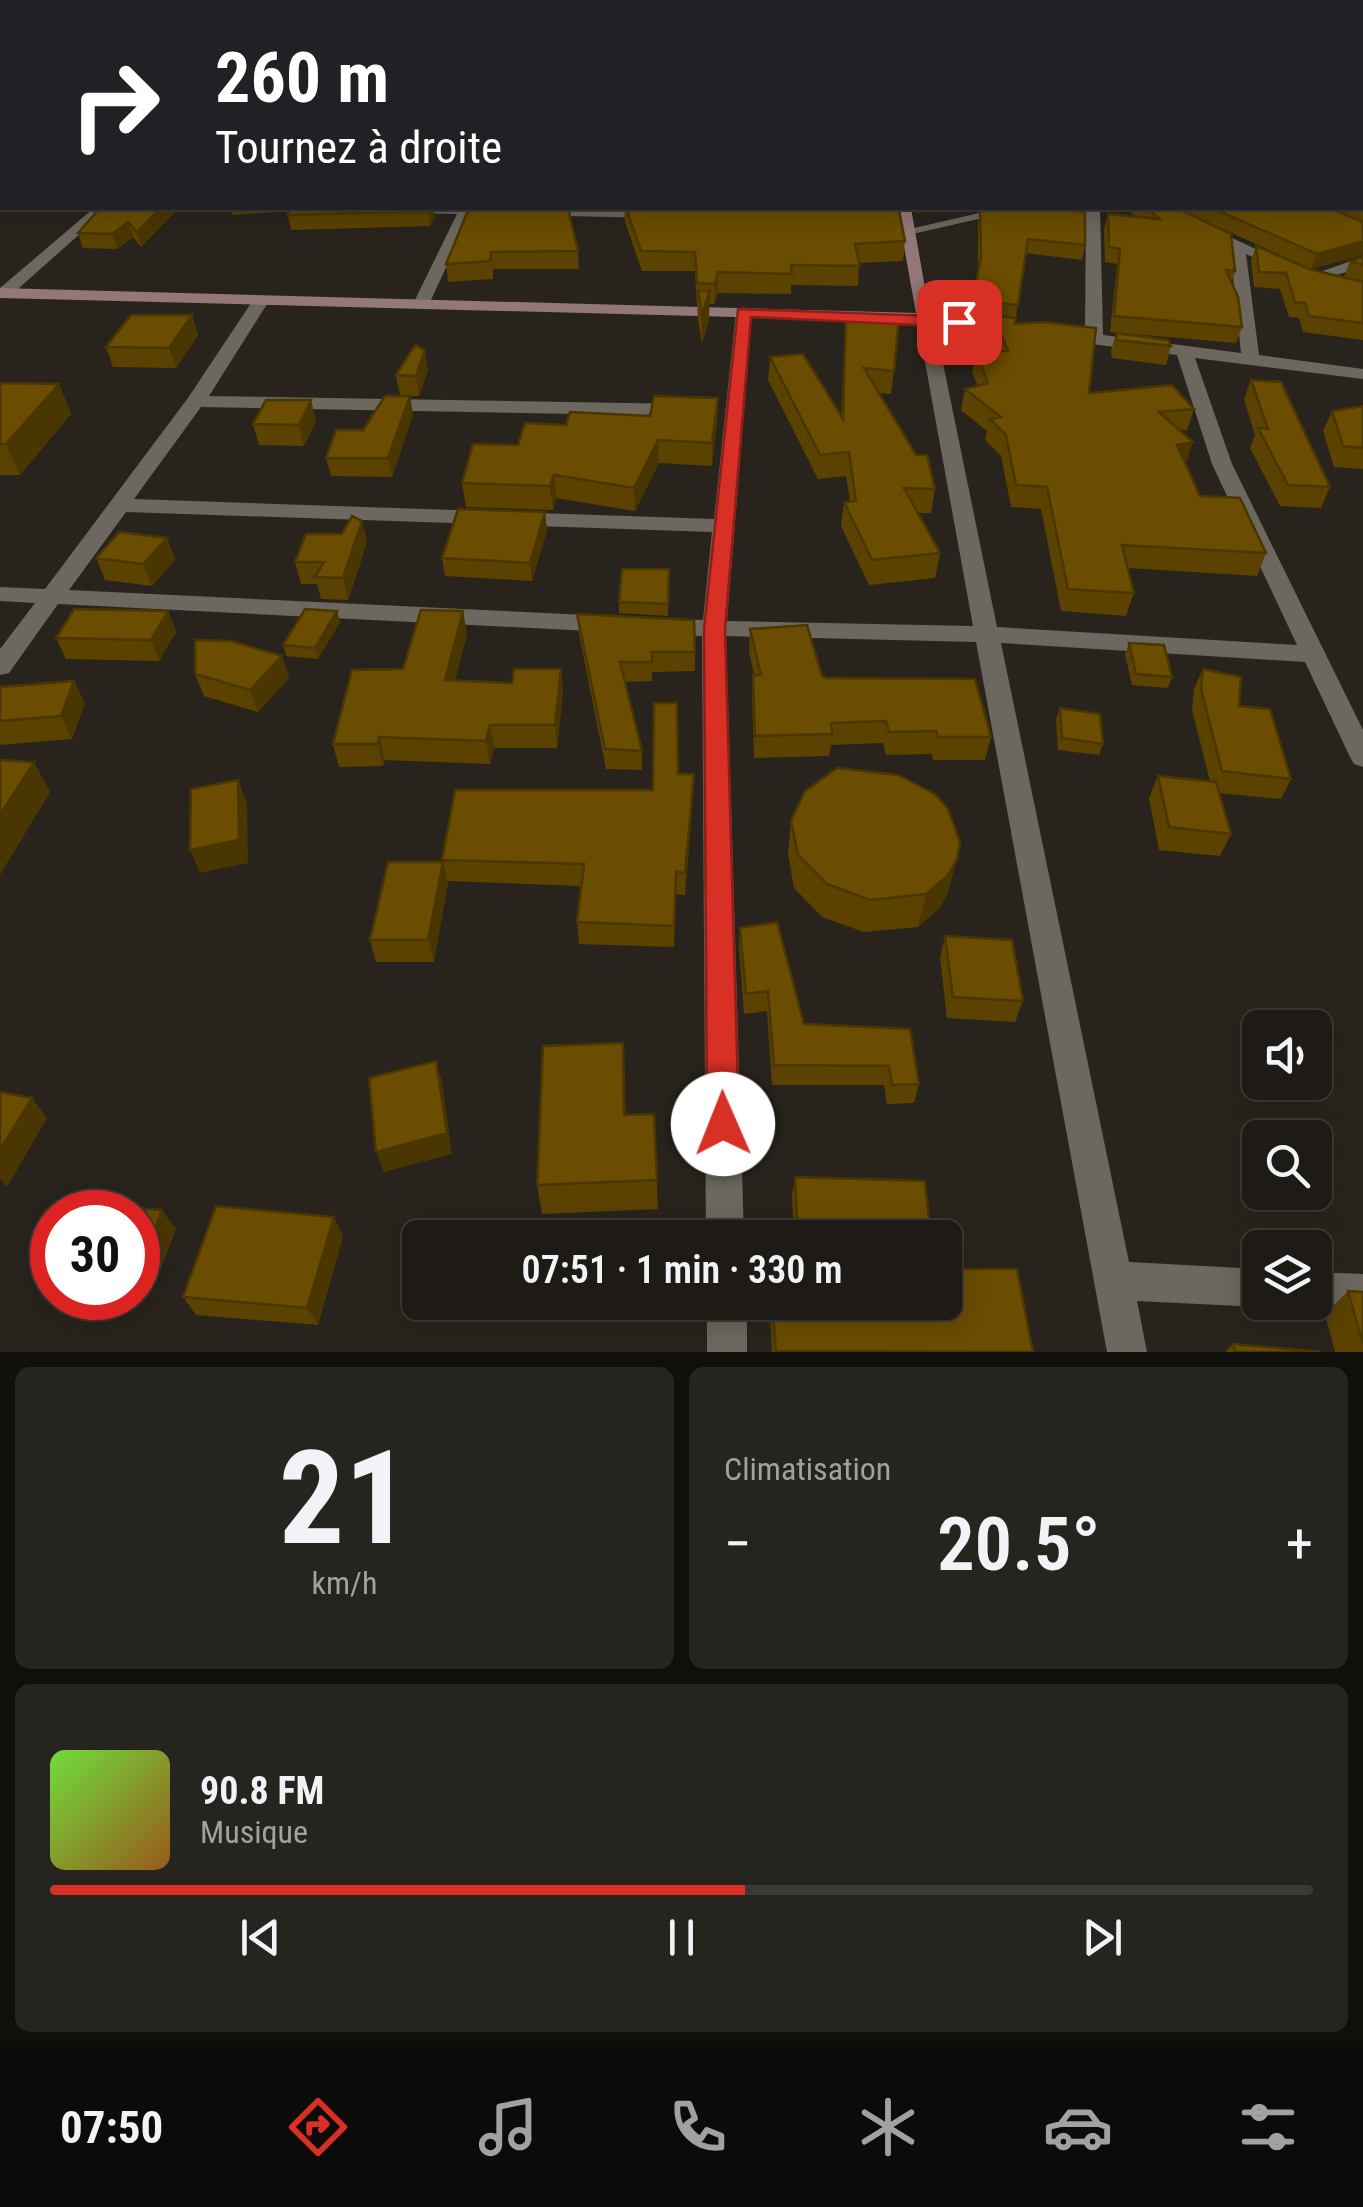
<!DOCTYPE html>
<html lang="fr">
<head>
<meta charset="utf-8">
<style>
	:root { --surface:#1e1b16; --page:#26241f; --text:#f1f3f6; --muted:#a1a1a1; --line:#3c3935; --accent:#d93025 }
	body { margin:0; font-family:"Roboto Condensed",sans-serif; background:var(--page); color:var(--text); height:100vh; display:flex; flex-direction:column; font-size:38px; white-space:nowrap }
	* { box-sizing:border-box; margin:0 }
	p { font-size:32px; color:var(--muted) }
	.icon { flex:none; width:55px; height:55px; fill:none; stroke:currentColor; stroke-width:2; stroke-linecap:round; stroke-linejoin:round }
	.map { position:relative; height:1352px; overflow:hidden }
	.panel { display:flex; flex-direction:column; gap:15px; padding:15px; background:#100f0c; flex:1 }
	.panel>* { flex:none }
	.hud { position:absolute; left:0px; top:0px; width:1365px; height:210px; box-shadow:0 5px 25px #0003,0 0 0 2px var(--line); background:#202124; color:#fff; overflow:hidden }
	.buttons { position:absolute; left:1242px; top:1010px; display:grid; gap:20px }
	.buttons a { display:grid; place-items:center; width:90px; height:90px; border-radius:15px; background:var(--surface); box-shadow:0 5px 25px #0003,0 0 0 2px var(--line); font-size:50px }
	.speed { position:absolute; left:30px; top:1190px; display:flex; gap:20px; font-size:50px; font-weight:700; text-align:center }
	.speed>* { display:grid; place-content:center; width:130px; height:130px; border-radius:50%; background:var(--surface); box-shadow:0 5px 25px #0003,0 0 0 2px var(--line); line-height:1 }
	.speed .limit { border:15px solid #d22; background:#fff; color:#111 }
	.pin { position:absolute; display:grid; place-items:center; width:85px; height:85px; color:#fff; margin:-42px; border-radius:20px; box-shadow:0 5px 15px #0006 }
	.me { position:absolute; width:110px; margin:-55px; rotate:359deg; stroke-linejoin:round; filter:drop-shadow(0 0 8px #0008) }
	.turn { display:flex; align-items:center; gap:35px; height:210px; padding:0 50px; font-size:45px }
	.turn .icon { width:130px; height:130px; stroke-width:2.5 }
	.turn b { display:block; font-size:70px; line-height:85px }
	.big { font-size:75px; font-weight:600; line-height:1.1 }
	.panel .card { flex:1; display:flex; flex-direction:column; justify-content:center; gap:15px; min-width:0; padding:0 35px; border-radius:15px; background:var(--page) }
	.panel .dial { align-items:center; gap:0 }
	.dial b { font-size:130px; line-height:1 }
	.song { display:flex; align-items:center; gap:30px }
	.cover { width:120px; height:120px; border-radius:15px; background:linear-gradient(135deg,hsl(100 70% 55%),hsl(30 70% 35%)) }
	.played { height:10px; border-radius:5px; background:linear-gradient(90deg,var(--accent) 55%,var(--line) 55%) }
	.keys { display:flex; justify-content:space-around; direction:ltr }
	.heat { display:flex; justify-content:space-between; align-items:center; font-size:55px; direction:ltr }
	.panel .tiles { flex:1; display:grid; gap:15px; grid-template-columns:1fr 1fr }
	.card:last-child { grid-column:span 2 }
	.trip { position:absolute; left:402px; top:1220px; width:560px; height:100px; border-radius:15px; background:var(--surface); box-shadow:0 5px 25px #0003,0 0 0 2px var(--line); font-weight:600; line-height:100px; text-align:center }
	.dock { display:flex; height:160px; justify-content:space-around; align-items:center; background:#0c0b09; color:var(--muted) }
	.dock .icon { width:70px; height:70px }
	.dock .active { color:var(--accent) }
	.dock b { font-size:45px; color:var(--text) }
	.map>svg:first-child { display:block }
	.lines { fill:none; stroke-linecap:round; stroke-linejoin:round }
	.street { fill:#6c685f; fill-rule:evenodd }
	.secondary { fill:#947879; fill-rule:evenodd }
	.wall { fill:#5b4200 }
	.shaded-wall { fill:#4a3600 }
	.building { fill:#6a4d00; stroke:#4a3600; stroke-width:2.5 }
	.route { fill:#d93025; stroke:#8d1f18; stroke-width:2.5 }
</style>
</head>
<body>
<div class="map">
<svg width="1363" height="1352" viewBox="0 0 1363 1352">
	<rect width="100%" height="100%" fill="#28241d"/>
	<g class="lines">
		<!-- street -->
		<path class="street" d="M1362,169H1363V177H1362Z
			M0,193H2V201H0Z
			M94,208H109L10,296L0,297V288Z
			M367,208L656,210L663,214L656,218L471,214L429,304L421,309L413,304L457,214L374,212Z
			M1001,208H1027L908,235L901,231Z
			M1086,208H1100L1103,335L1241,353L1230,247L1150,208H1168L1290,265L1282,270L1246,254L1259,355L1363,369V379L1195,358L1232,464L1363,730V767L1354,764L1350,757L1305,662L1001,643L1129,1262L1260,1269V1302H1272L1260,1307L1137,1301L1147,1352H1107L976,642L726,636L744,1238H706L702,636L664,635L652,627L664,619L703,620L712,532L126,512L69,590L609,616L621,624L609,632L58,604L9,673L0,675V649L35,603L0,601V587L45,589L188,398L255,297L261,296L269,301L209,396L686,404L696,410L686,416L201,407L134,499L714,519L736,312L744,307L752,312L727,621L973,626L917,318L925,313L1021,325L1027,326V334L935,324L997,627L1297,645L1212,464L1177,355L1061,340L1052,335L1061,330L1085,333Z
			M1363,257V267L1310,283L1302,278Z
			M1315,1272L1363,1274V1312L1315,1310L1301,1305L1315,1302Z
			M707,1302H747V1352H707Z"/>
		<!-- secondary -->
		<path class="secondary" d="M860,0H870V2H860Z
			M897,208H911L931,322L0,298V288L916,313Z"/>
	</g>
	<!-- wall -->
	<path class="wall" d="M919,0H1037L1039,2H919Z
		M1106,0H1363V144L1362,2H1110Z
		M1363,174V255L1311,269L1194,216L1235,271L1232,282L1242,327L1236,343L1110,332L1117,264L1105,262L1104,229L1108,214L1136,217L1125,208H1362Z
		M179,208L141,247L133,237L117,249L83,248L78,233Z
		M230,208H433L435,217L430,226L291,230L288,215L289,211L232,215Z
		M469,208L578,251L579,269H493V279L448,282L446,264Z
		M624,208H895L905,241L903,261L859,263L858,286L791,285V294L718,293L714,304H709V320L702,343L698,320L695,271H642L625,222Z
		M980,209L1085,245L1082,260L1025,253L1015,324L1089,393L1194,409L1187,430H1180L1193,442L1185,463L1200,496L1266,553L1257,576L1128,568L1134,593L1126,616L1061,611L1041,509L1011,507L1001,456L985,440L987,431L961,410L965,389L978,386L972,372L976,352H996L989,335L992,318L981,316L973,296L978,270V223Z
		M1256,246L1309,269L1344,277L1350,261L1363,257V340L1303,332L1299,318L1289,317L1280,289L1254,287L1251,261Z
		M846,314L894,371L891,394L879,393L935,489L931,513H917L940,553L935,578L869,585L841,526L844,502L850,501L846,476L818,479L768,380L770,357L841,417Z
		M192,315L198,335L176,368L113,367L106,347Z
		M1116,333L1171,346L1166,365L1112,358L1111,351Z
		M428,370L419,396H400L396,375Z
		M1251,380L1330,487L1321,508L1280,506L1250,448L1255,435L1244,399Z
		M0,383L59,384L71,414L20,475H0Z
		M718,398L717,420L712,466L659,463L635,511L556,498L553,510L466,507L462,483L518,445L566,425L650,416Z
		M1363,406V469L1334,467L1323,431L1332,411Z
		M413,414L392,477L331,476L326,458L363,430Z
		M316,421L304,446L259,445L253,424Z
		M545,512L547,530L532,581L445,576L442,558Z
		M362,521L367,542L348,600L321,599L317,584H301L295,562Z
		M167,538L175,560L152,586L105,580L96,558Z
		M669,569L668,616L619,613V602Z
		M168,611L176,632L159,661L66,659L56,638Z
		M337,611L340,622L318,659L286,656L283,645Z
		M577,614L695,652V671L652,672V681L625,682L642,751V770L606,769L579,634Z
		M750,629L822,676L991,737L985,760H933L932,754L886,755L883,743L831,745L829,756L754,758L752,698L754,675L749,651Z
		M467,634L455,680L512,683L561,669L563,691L557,748H494L490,764L385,760L383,766L339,767L333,744L403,669Z
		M1129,643L1172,677L1168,688L1132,685L1125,654Z
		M282,656L289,678L258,712L204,696L195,674Z
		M1203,669L1239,706L1291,779L1281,799L1219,793L1231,834L1220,856L1159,850L1149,798L1158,776L1210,781L1192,710L1194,689Z
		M0,687L85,703L72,739L0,745Z
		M1060,708L1103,744L1099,755L1058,750L1056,720Z
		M678,774L693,796L685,895L676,894L674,947L579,944L577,922L581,886L447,881L434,962H376L370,940L442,862V860L653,790Z
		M791,821L948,892L940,908L918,927L864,932L822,917L794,888L788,854Z
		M740,928L804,1024L910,1029L919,1084L914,1103L887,1104L884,1085H772L767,1011L744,1014L739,948Z
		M945,936L1023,1001L1015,1022L947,1018L940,958Z
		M623,1043L625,1115L654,1114L658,1209L542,1214L537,1185Z
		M795,1177L931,1238H794L792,1196Z
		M138,1212L176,1229L156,1281L138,1280Z
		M343,1236L318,1325L196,1315L183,1297Z
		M1348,1291L1363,1292V1352H1335L1325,1314Z
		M769,1302H945L1033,1352H772Z
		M1233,1344L1321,1352H1225Z"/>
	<!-- shaded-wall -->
	<path class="shaded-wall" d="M161,208H179L141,247L137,232Z
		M430,208H433L435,217L430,226L428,211Z
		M917,208H944L916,214Z
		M128,222L133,237L117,249L112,234Z
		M1363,241V255L1311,269L1317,254Z
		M718,272V293L714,304L715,284Z
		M710,291L709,320L702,343V314Z
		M192,315L198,335L176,368L169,348Z
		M425,350L428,370L419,396L416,376Z
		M59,384L71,414L20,475L6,444Z
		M410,396L413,414L392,477L388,458Z
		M718,398L717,420L712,466V443Z
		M311,400L316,421L304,446L299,425Z
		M658,440L659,463L635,511L634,488Z
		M1193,442L1186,463L1170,466L1177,445Z
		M554,475L556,498L553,510L550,486Z
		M545,512L547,530L532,581L530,563Z
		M362,521L367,542L348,600L343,578Z
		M167,538L175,560L152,586L143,564Z
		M168,611L176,632L159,661L151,640Z
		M337,611L340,622L318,659L315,648Z
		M463,611L467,634L449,702L445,680Z
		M282,656L289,678L258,712L250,690Z
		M561,669L563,691L557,748L555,725Z
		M74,681L85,703L72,739L61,716Z
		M490,725L494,748L490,764L486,741Z
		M379,737L385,760L383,766L378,744Z
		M34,762L50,792L0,875V815Z
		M694,774L693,796L685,895V873Z
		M238,780L247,803L248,863L200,873L190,850Z
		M957,859L948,892L940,908L918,927L926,894Z
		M443,862L448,884L434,962L428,940Z
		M623,1043L625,1075L626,1145L624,1115Z
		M436,1061L442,1082L452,1154L384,1172L376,1152Z
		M32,1098L47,1118L7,1187L0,1179V1150Z
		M162,1210L176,1229L156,1281L142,1263Z
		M334,1217L343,1236L318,1325L307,1308Z"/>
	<!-- building -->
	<path class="building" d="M0,0H54L52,2H2V184L0,186Z
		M94,0H848V2H90Z
		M958,0H1037L1039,2H960Z
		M1127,0H1363V128L1362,2H1132Z
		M100,208H161L137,232L128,222L112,234L78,233Z
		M290,208H430L428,211L288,215Z
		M469,208H568L578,251L491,252L490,261L446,264Z
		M626,208H806L899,210L905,241L855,244L860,266L791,265L792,274L718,272L715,284L697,283L695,252L641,251Z
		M986,208H1044L1085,212V245L1028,239L1018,305L984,301L976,281L981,258L980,209Z
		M1146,208H1177L1231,234L1235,271L1226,270L1238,297L1242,327L1114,316L1120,249L1109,247L1108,214L1160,219Z
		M1212,208H1330L1363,222V241L1317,254Z
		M1256,246L1309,269L1363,282V323L1309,316L1305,303L1295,302L1286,273L1259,272Z
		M1363,257V265L1350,261Z
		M698,291H710L702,314Z
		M846,314L899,317L894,371L864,368L916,455H927L935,489L904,488L940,553L872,560L844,502L856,501L849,452L820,455L770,357L803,354L843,419Z
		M131,315H192L169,348L106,347Z
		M993,315L1016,318L1015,324L1043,322L1096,328L1089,393L1172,385L1194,409L1159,412L1193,442L1177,445L1200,496L1240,498L1266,553L1122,545L1134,593L1068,589L1047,487L1016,485L1006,435L990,419L1001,417L965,389L988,383L976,352L1008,351Z
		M1116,333L1168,340L1171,346L1117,340Z
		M415,345L425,350L416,376L396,375Z
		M1251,380L1281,382L1330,487L1288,485L1258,428L1268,429Z
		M0,383L59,384L6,444H0Z
		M385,396H410L388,458H326L336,430H363Z
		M654,396L718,398L712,443L658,440L634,488L554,475L550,486L462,483L473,444L518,445L525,423L566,425L570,412L650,416Z
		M266,400H311L299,425L253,424Z
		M1363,406V448L1343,446L1332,411Z
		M458,509L545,512L530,563L442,558Z
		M352,516L362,521L343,578L315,577L324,562H295L306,534H342Z
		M119,532L167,538L143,564L96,558Z
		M622,569H669L668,604L619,602Z
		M74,609L168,611L151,640L56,638Z
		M305,609L337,611L315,648L283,645Z
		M421,610L463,611L445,680L512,683L514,669H561L555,725H490L486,741L379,737L378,744H333L352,670L403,669Z
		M577,614L694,620L695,652H652V662H620L642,751L605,749Z
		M807,625L822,676L827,678L975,679L991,737H938L936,731L889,732L886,721L831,723L832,734L755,736L753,675H761L750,629Z
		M195,640L231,641L282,656L250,690L195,674Z
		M1129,643L1164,645L1172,677L1136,674Z
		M1203,669L1241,677L1239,706L1270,709L1291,779L1222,771L1201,689Z
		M74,681L61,716L0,721V687Z
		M654,703H677L678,774H694L685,873L676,872L674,926L577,922L584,864L442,860L455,790H653Z
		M1060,708L1100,714L1103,744L1062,738Z
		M0,760L34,762L0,815Z
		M837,768L898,775L935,794L948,809L960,842L957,859L948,875L926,894L870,900L827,884L798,855L791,821L805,791Z
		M1158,776L1216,782L1231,834L1169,827Z
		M238,780L239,840L190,850L191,789Z
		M388,862H443L428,940H370Z
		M777,922L804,1024L910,1029L919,1084L892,1085L889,1066L774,1065L768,991L746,994L740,928Z
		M945,936L1012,940L1023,1001L953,997Z
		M623,1043L624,1115L654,1114L657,1180L537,1185L543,1046Z
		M436,1061L447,1133L376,1152L369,1078Z
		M0,1092L32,1098L0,1150Z
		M795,1177L925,1181L931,1238H798Z
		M102,1206L162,1210L142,1263L138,1262V1212H101Z
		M216,1206L334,1217L307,1308L183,1297Z
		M945,1269H1017L1033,1352L776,1351L772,1302H945Z
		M1348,1291L1363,1292V1344Z
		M1233,1344L1321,1352H1235Z"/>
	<!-- route -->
	<path class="route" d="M738,309L959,317L966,322L959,327L751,317L725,629L739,1124L735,1134L723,1139L712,1134L707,1124L704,629Z"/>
</svg>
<div class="buttons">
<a><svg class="icon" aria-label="sound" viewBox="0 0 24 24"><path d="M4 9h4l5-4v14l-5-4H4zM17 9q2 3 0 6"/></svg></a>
<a><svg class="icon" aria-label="search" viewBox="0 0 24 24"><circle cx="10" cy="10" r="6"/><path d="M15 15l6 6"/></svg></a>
<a><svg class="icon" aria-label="layers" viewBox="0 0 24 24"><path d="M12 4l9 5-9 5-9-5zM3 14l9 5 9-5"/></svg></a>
</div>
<div class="speed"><div class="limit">30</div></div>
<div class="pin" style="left:959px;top:322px;background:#d93025"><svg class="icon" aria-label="arrive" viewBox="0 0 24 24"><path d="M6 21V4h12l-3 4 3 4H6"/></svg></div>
<svg class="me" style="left:723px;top:1124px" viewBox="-20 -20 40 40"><circle r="19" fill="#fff"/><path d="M0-13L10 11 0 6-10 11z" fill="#d93025"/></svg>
<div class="trip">07:51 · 1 min · 330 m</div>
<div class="hud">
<div class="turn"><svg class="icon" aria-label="right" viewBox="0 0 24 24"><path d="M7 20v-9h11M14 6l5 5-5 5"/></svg><div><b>260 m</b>Tournez à droite</div></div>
</div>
</div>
<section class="panel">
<div class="tiles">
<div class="card dial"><b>21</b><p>km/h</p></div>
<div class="card"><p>Climatisation</p>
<div class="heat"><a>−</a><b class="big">20.5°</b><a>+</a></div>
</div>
<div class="card">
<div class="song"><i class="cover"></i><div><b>90.8 FM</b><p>Musique</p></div></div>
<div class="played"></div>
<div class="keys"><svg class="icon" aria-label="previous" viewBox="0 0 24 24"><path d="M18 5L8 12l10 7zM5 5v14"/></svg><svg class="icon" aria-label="pause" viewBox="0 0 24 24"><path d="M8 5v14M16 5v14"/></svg><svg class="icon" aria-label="next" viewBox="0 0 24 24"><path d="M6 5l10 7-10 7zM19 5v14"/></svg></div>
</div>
</div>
</section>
<nav class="dock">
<b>07:50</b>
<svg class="icon active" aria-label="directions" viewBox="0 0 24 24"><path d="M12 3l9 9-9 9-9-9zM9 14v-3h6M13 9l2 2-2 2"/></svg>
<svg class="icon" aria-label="music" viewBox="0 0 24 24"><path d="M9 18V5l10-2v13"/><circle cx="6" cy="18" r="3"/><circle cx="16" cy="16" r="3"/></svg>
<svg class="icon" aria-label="phone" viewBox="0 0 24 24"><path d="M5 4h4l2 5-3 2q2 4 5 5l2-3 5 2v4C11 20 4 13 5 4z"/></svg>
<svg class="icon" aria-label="climate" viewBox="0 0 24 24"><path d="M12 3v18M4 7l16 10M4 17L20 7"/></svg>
<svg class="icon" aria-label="car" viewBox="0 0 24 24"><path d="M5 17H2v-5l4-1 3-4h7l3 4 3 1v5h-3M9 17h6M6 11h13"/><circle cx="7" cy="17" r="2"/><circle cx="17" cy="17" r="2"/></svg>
<svg class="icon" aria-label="filters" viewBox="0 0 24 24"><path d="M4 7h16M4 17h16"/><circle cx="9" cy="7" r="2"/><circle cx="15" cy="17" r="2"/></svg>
</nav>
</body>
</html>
